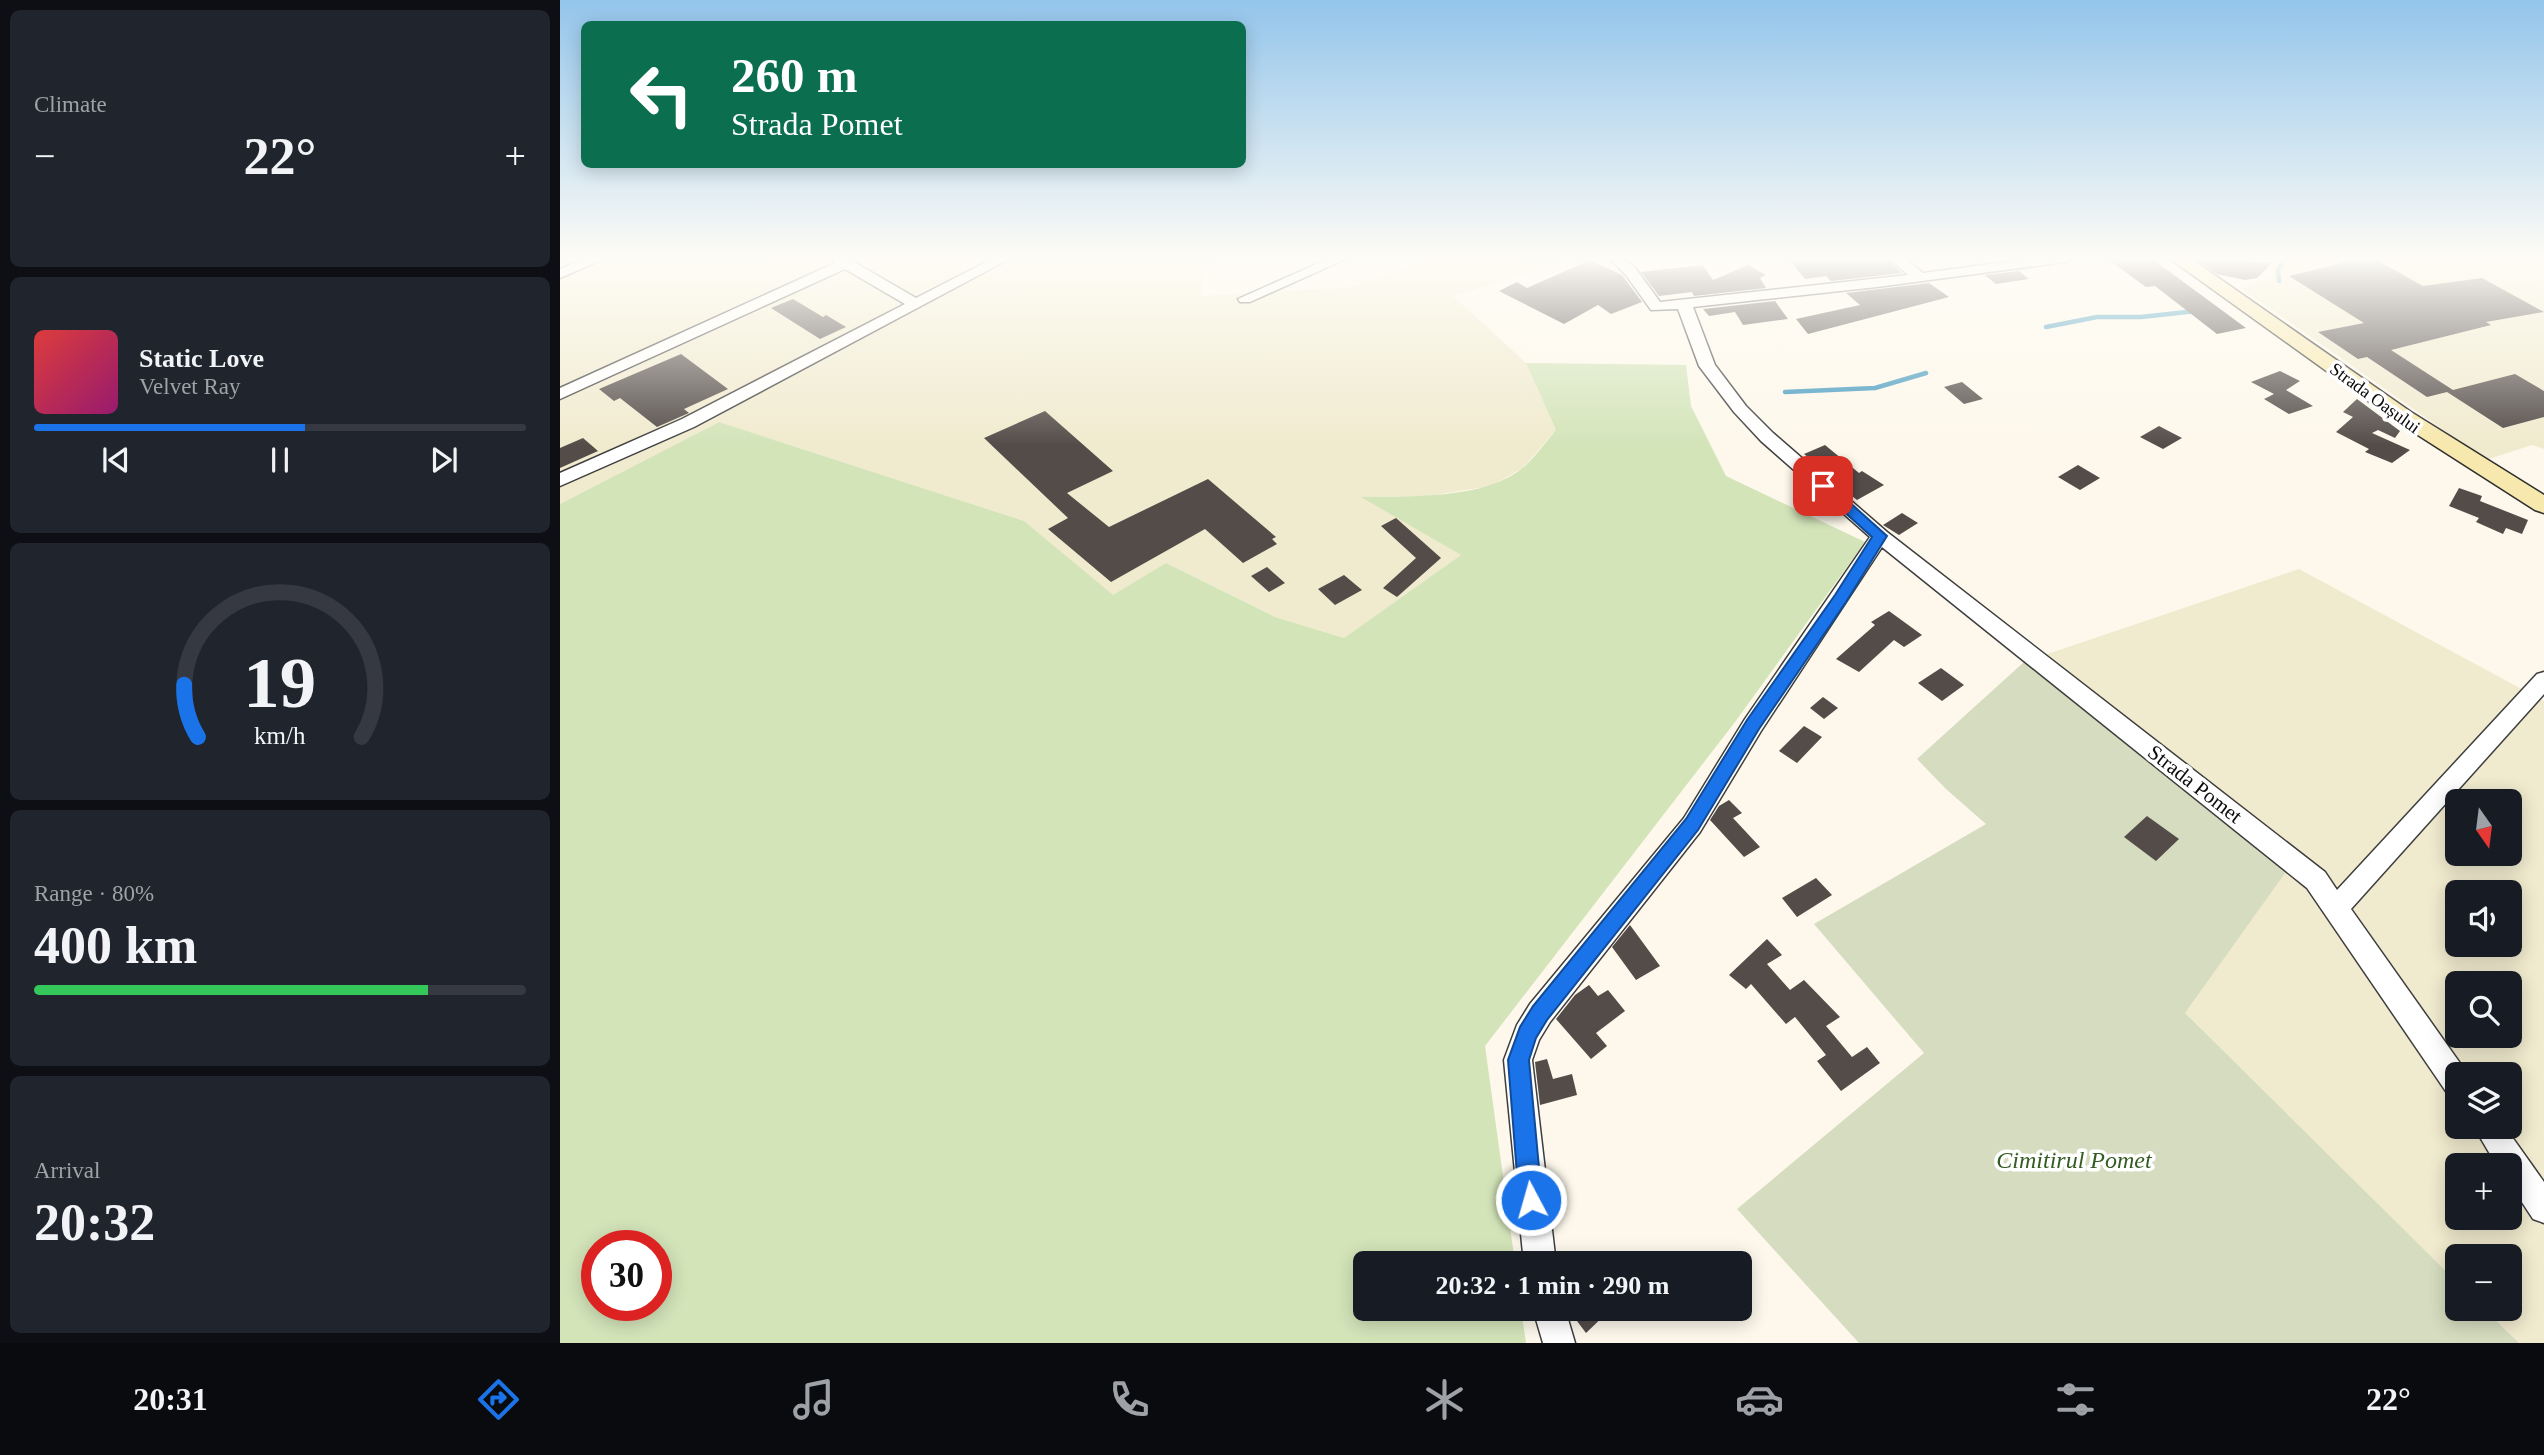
<!DOCTYPE html>
<html lang="en">
<head>
<meta charset="utf-8">
<style>
	:root { --surface:#171b24; --page:#20242c; --text:#f1f3f6; --muted:#9ea1a6; --line:#363941; --accent:#1a73e8 }
	body { margin:0; font-family:"Times New Roman",serif; background:var(--page); color:var(--text); height:100vh; display:flex; flex-direction:column; font-size:26px; white-space:nowrap }
	* { box-sizing:border-box; margin:0 }
	p { font-size:23px; color:var(--muted) }
	.icon { flex:none; width:38px; height:38px; fill:none; stroke:currentColor; stroke-width:2; stroke-linecap:round; stroke-linejoin:round }
	.map { position:relative; flex:1; overflow:hidden }
	.sheet { display:flex; flex-direction:column; gap:10px; padding:10px; background:#0d0f14; width:560px }
	.sheet>* { flex:none }
	.banner { position:absolute; left:21px; top:21px; width:665px; height:147px; border-radius:10px; box-shadow:0 4px 18px #0003; background:#0b6e4f; color:#fff; overflow:hidden }
	.needle { width:46px; rotate:166deg }
	.tools { position:absolute; left:1885px; top:789px; display:grid; gap:14px }
	.tools a { display:grid; place-items:center; width:77px; height:77px; border-radius:10px; background:var(--surface); box-shadow:0 4px 18px #0003; font-size:35px }
	.speed { position:absolute; left:21px; top:1230px; display:flex; gap:14px; font-size:35px; font-weight:700; text-align:center }
	.speed>* { display:grid; place-content:center; width:91px; height:91px; border-radius:50%; background:var(--surface); box-shadow:0 4px 18px #0003; line-height:1 }
	.speed .limit { border:10px solid #d22; background:#fff; color:#111 }
	.pin { position:absolute; display:grid; place-items:center; width:60px; height:60px; color:#fff; margin:-30px; border-radius:14px; box-shadow:0 4px 10px #0006 }
	.me { position:absolute; width:77px; margin:-38px; rotate:354deg; stroke-linejoin:round; filter:drop-shadow(0 0 5px #0008) }
	.turn { display:flex; align-items:center; gap:24px; height:147px; padding:0 35px; font-size:32px }
	.turn .icon { width:91px; height:91px; stroke-width:2.5 }
	.turn b { display:block; font-size:49px; line-height:60px }
	.big { font-size:52px; font-weight:600; line-height:1.1 }
	.sheet .tile { flex:1; display:flex; flex-direction:column; justify-content:center; gap:10px; min-width:0; padding:0 24px; border-radius:10px; background:var(--page) }
	.sheet .dial { align-items:center; gap:0 }
	.dial svg { height:182px; overflow:visible; fill:none; stroke:var(--line); stroke-width:7; stroke-linecap:round; text-anchor:middle }
	.dial text { fill:var(--text); stroke:none }
	.song { display:flex; align-items:center; gap:21px }
	.cover { width:84px; height:84px; border-radius:10px; background:linear-gradient(135deg,hsl(0 70% 55%),hsl(320 70% 35%)) }
	.played { height:7px; border-radius:4px; background:linear-gradient(90deg,var(--accent) 55%,var(--line) 55%) }
	.keys { display:flex; justify-content:space-around; direction:ltr }
	.heat { display:flex; justify-content:space-between; align-items:center; font-size:38px; direction:ltr }
	.charge { height:10px; border-radius:5px; background:linear-gradient(90deg,#34c759 80%,var(--line) 0) }
	.trip { position:absolute; left:793px; top:1251px; width:399px; height:70px; border-radius:10px; background:var(--surface); box-shadow:0 4px 18px #0003; font-weight:600; line-height:70px; text-align:center }
	.dock { display:flex; height:112px; justify-content:space-around; align-items:center; background:#090b0e; color:var(--muted) }
	.dock .icon { width:49px; height:49px }
	.dock .selected { color:var(--accent) }
	.dock b { font-size:32px; color:var(--text) }
	main { display:flex; flex:1; min-height:0 }
	.map>svg:first-child { display:block }
	.farmland { fill:#f0eace; fill-rule:evenodd }
	.green { fill:#d3e4b9; fill-rule:evenodd }
	.cemetery { fill:#d5dcbf }
	.lines { fill:none; stroke-linecap:round; stroke-linejoin:round }
	.stream { stroke:#4399bf; stroke-width:4.5 }
	.building { fill:#534c49 }
	.street-casing { stroke:#3e3e3e; stroke-width:3 }
	.secondary-casing { stroke:#2d2d2d; stroke-width:3 }
	.street { fill:#fff; fill-rule:evenodd }
	.secondary { fill:#f7e8ad; fill-rule:evenodd }
	.route { fill:#1a73e8; stroke:#114b97; stroke-width:2 }
	.labels { text-anchor:middle; dominant-baseline:central; stroke-width:7; stroke-linejoin:round; paint-order:stroke }
	.far-street-label { font-size:18px; fill:#0b0b0b; stroke:#fff }
	.street-label { font-size:21px; fill:#0b0b0b; stroke:#fff }
	.near-park-label { font-size:24px; font-style:italic; fill:#345c23; stroke:#fff }
</style>
</head>
<body>
<main>
<section class="sheet">
<div class="tile"><p>Climate</p>
<div class="heat"><a>−</a><b class="big">22°</b><a>+</a></div>
</div>
<div class="tile">
<div class="song"><i class="cover"></i><div><b>Static Love</b><p>Velvet Ray</p></div></div>
<div class="played"></div>
<div class="keys"><svg class="icon" aria-label="previous" viewBox="0 0 24 24"><path d="M18 5L8 12l10 7zM5 5v14"/></svg><svg class="icon" aria-label="pause" viewBox="0 0 24 24"><path d="M8 5v14M16 5v14"/></svg><svg class="icon" aria-label="next" viewBox="0 0 24 24"><path d="M6 5l10 7-10 7zM19 5v14"/></svg></div>
</div>
<div class="tile dial"><svg viewBox="0 0 100 80">
<path d="M14 69A42 42 0 1 1 86 69"/>
<path d="M14 69A42 42 0 0 1 8 46" stroke="#1a73e8"/>
<text x="50" y="56" font-size="32" font-weight="700">19</text>
<text x="50" y="72" font-size="11">km/h</text>
</svg></div>
<div class="tile"><p>Range · 80%</p><b class="big">400 km</b><div class="charge"></div></div>
<div class="tile"><p>Arrival</p><b class="big">20:32</b></div>
</section>
<div class="map">
<svg width="1984" height="1343" viewBox="0 0 1984 1343">
	<rect width="100%" height="100%" fill="#fdf8eb"/>
	<!-- farmland -->
	<path class="farmland" d="M0,258H666L645,267L640,296L792,287L870,258H1016L893,296L966,363L996,430L963,468L931,486L867,496L803,497L901,555L784,638L715,617L606,563L553,596L464,521L159,422L0,504Z
		M1718,258H1984V449L1972,445L1926,460L1681,288L1710,278Z
		M1739,569L1984,701V1343H1959L1924,1309H1950V1256H1897V1282L1625,1013L1724,873L1464,662ZM1897,802H1950V854H1897ZM1897,892H1950V945H1897ZM1897,984H1950V1036H1897ZM1897,1074H1950V1127H1897ZM1897,1166H1950V1218H1897Z"/>
	<!-- green -->
	<path class="green" d="M966,363L1126,365L1131,406L1166,476L1305,542L1175,722L925,1046L955,1263L805,1264V1309H961L966,1343H0V504L159,422L464,521L553,595L606,563L715,617L784,638L901,555L801,497C849,496 925,500 964,467C975,457 986,442 996,430ZM37,1246H96V1306H37Z"/>
	<!-- cemetery -->
	<path class="cemetery" d="M1464,662L1725,873L1625,1013L1897,1282V1309H1924L1959,1343H1299L1177,1209L1364,1053L1254,924L1426,824L1386,789L1357,759Z"/>
	<g class="lines">
		<!-- stream -->
		<path class="stream" d="M1719,281L1718,270L1726,258
			M1486,327L1537,317H1581L1636,311
			M1225,392L1315,388L1366,373"/>
	</g>
	<!-- building -->
	<path class="building" d="M1228,258H1326L1342,273L1271,281L1266,276L1245,279Z
		M1546,258H1591L1686,328L1657,334L1595,286L1586,287Z
		M1803,258H1813L1863,286L1922,278L1984,312L1926,322L1931,325L1831,350L1893,390L1955,374L1984,391V417L1943,428L1887,392L1867,397L1807,357L1798,359L1758,332L1804,323L1729,276Z
		M1636,259L1712,263L1697,278L1685,280L1657,274Z
		M1030,260L1062,275L1082,302L1051,314L1038,305L1004,324L939,291L957,282L967,288Z
		M1143,265L1153,280L1188,265L1206,275L1200,278L1206,288L1134,296L1132,292L1099,296L1081,272Z
		M1459,271L1469,279L1436,284L1425,275Z
		M1369,283L1389,297L1248,334L1236,319L1300,305L1286,293Z
		M233,299L263,317L266,315L286,327L260,339L211,308Z
		M1215,301L1228,319L1183,325L1175,312L1149,316L1143,309Z
		M121,354L168,389L124,409L129,413L97,427L60,398L54,401L39,389Z
		M1720,371L1740,381L1726,390L1753,406L1729,414L1704,399L1714,394L1691,382Z
		M1402,382L1423,399L1404,404L1384,387Z
		M1797,399L1840,431L1835,438L1818,430L1812,433L1850,450L1832,463L1805,452L1809,449L1776,432L1793,417L1783,412Z
		M485,411L553,471L507,493L549,527L648,479L716,537L712,539L717,544L683,563L645,529L551,582L488,529L508,518L424,438Z
		M1599,426L1622,438L1603,449L1580,437Z
		M23,438L38,451L0,468V448Z
		M1265,445L1299,473L1302,471L1324,485L1297,500L1252,464L1255,463L1244,454Z
		M1518,465L1540,478L1520,490L1498,477Z
		M1899,488L1922,496L1920,501L1968,520L1962,534L1946,528L1943,534L1916,522L1919,518L1889,506Z
		M1342,513L1358,523L1339,535L1323,525Z
		M836,518L881,558L837,597L823,588L856,558L821,526Z
		M707,567L725,583L709,592L691,576Z
		M784,575L802,590L775,605L758,589Z
		M1329,611L1362,635L1344,647L1334,640L1299,672L1276,659L1315,625L1311,622Z
		M1381,668L1404,685L1382,701L1358,683Z
		M1263,697L1278,708L1264,719L1250,708Z
		M1244,726L1262,737L1237,763L1219,751Z
		M1169,800L1182,813L1173,818L1200,847L1184,857L1150,820L1159,806Z
		M1587,816L1619,839L1596,861L1564,837Z
		M1256,878L1272,895L1237,917L1222,898Z
		M1070,925L1100,966L1076,980L1052,947Z
		M1207,939L1222,955L1207,964L1230,990L1244,980L1280,1017L1266,1026L1292,1057L1307,1047L1320,1063L1281,1091L1257,1061L1266,1055L1235,1017L1226,1024L1191,984L1186,989L1169,975Z
		M1029,985L1038,996L1048,990L1065,1011L1036,1033L1047,1046L1031,1059L996,1019L1015,995Z
		M987,1059L993,1079L1012,1074L1017,1095L980,1105L975,1062Z
		M1008,1309H1051L1026,1333Z"/>
	<g class="lines">
		<!-- street casing -->
		<g class="street-casing">
			<path id="street" d="M27,258H46L0,278V269Z
				M270,258H287L356,298L434,258H451L134,427L0,486V473L122,419L345,304L285,269L0,399V388L275,263Z
				M770,258H788L690,302H680L678,299Z
				M1049,258H1064L1076,269L1100,302L1348,275L1329,258H1344L1363,273L1475,258H1512L1505,262L1317,287L1133,307L1155,365L1186,406L1213,433L1327,532L1765,872L1777,890L1977,674L1984,672V694L1791,909L1907,1073L1897,1074V1097L1887,1093L1747,888L1322,547L1201,731L1140,832L990,1022L979,1040L972,1060L996,1264H964L944,1060L957,1025L970,1004L1124,818L1185,719L1310,537L1201,441L1174,412L1139,366L1118,309L1091,310L1066,275Z
				M1914,1127H1945L1984,1182V1223L1973,1219L1950,1184V1166H1937Z
				M973,1309H1005L1015,1343H983Z"/>
		</g>
		<!-- secondary casing -->
		<g class="secondary-casing">
			<path id="secondary" d="M1609,258H1630L1851,412L1984,495V513L1975,510L1836,421Z"/>
		</g>
		<!-- street -->
		<use href="#street" class="street"/>
		<!-- secondary -->
		<use href="#secondary" class="secondary"/>
	</g>
	<!-- sky -->
	<linearGradient id="sky" x2="0" y2="1"><stop stop-color="#93c5eb"/><stop offset="0.58" stop-color="#fefcf6"/><stop offset="1" stop-color="#fefcf6" stop-opacity="0"/></linearGradient>
	<rect width="1984" height="446" fill="url(#sky)"/>
	<!-- route -->
	<path class="route" d="M1263,482L1268,483L1327,536L1286,602L1199,729L1138,830L987,1020L976,1038L969,1060L982,1200L979,1208L971,1211L963,1208L959,1200L948,1060L960,1027L973,1006L1126,819L1187,720L1275,595L1312,537L1259,489L1257,486Z"/>
	<g class="labels">
		<!-- far-street labels -->
		<g class="far-street-label">
			<text transform="translate(1815 398) rotate(36)">Strada Oașului</text>
		</g>
		<!-- street labels -->
		<g class="street-label">
			<text transform="translate(1635 784) rotate(38)">Strada Pomet</text>
		</g>
		<!-- near-park labels -->
		<g class="near-park-label">
			<text x="1514" y="1160">Cimitirul Pomet</text>
		</g>
	</g>
</svg>
<div class="tools">
<a><svg class="needle" viewBox="-14 -14 28 28"><path d="M0-13l5 13h-10z" fill="#e53935"/><path d="M0 13l5-13h-10z" fill="#9ea1a6"/></svg></a>
<a><svg class="icon" aria-label="sound" viewBox="0 0 24 24"><path d="M4 9h4l5-4v14l-5-4H4zM17 9q2 3 0 6"/></svg></a>
<a><svg class="icon" aria-label="search" viewBox="0 0 24 24"><circle cx="10" cy="10" r="6"/><path d="M15 15l6 6"/></svg></a>
<a><svg class="icon" aria-label="layers" viewBox="0 0 24 24"><path d="M12 4l9 5-9 5-9-5zM3 14l9 5 9-5"/></svg></a>
<a>+</a>
<a>−</a>
</div>
<div class="speed"><div class="limit">30</div></div>
<div class="pin" style="left:1263px;top:486px;background:#d93025"><svg class="icon" aria-label="arrive" viewBox="0 0 24 24"><path d="M6 21V4h12l-3 4 3 4H6"/></svg></div>
<svg class="me" style="left:971px;top:1200px" viewBox="-20 -20 40 40"><circle r="17" fill="#1a73e8" stroke="#fff" stroke-width="3"/><path d="M0-11L8 9 0 5-8 9z" fill="#fff"/></svg>
<div class="trip">20:32 · 1 min · 290 m</div>
<div class="banner">
<div class="turn"><svg class="icon" aria-label="left" viewBox="0 0 24 24"><path d="M17 20v-9H6M10 6l-5 5 5 5"/></svg><div><b>260 m</b>Strada Pomet</div></div>
</div>
</div>
</main>
<nav class="dock">
<b>20:31</b>
<svg class="icon selected" aria-label="directions" viewBox="0 0 24 24"><path d="M12 3l9 9-9 9-9-9zM9 14v-3h6M13 9l2 2-2 2"/></svg>
<svg class="icon" aria-label="music" viewBox="0 0 24 24"><path d="M9 18V5l10-2v13"/><circle cx="6" cy="18" r="3"/><circle cx="16" cy="16" r="3"/></svg>
<svg class="icon" aria-label="phone" viewBox="0 0 24 24"><path d="M5 4h4l2 5-3 2q2 4 5 5l2-3 5 2v4C11 20 4 13 5 4z"/></svg>
<svg class="icon" aria-label="climate" viewBox="0 0 24 24"><path d="M12 3v18M4 7l16 10M4 17L20 7"/></svg>
<svg class="icon" aria-label="car" viewBox="0 0 24 24"><path d="M5 17H2v-5l4-1 3-4h7l3 4 3 1v5h-3M9 17h6M6 11h13"/><circle cx="7" cy="17" r="2"/><circle cx="17" cy="17" r="2"/></svg>
<svg class="icon" aria-label="filters" viewBox="0 0 24 24"><path d="M4 7h16M4 17h16"/><circle cx="9" cy="7" r="2"/><circle cx="15" cy="17" r="2"/></svg>
<b>22°</b>
</nav>
</body>
</html>
